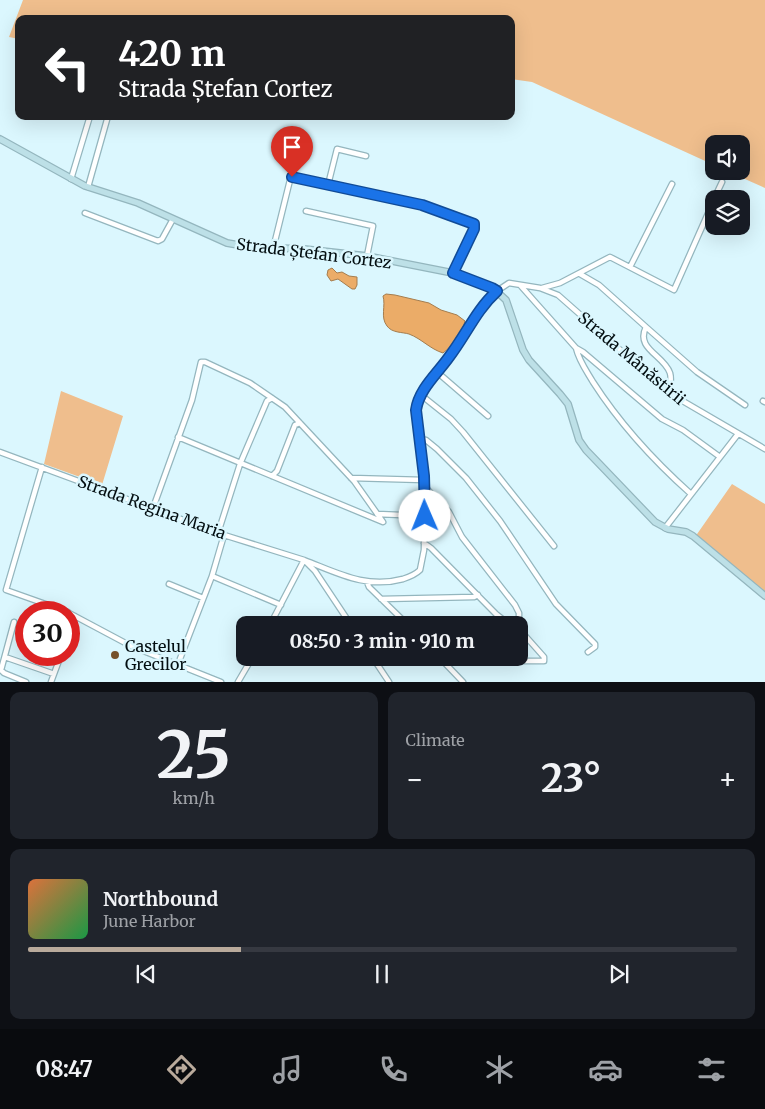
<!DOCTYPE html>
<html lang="en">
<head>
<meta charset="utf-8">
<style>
	:root { --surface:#171b24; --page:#20242c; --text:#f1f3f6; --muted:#9ea1a6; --line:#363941; --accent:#b9aa9b }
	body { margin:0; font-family:Merriweather,serif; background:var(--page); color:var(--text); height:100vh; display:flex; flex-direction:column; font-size:19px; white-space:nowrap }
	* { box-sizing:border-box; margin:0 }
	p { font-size:16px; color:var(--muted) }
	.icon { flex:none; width:28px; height:28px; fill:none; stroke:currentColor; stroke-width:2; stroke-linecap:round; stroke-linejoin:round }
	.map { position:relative; height:682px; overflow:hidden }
	.panel { display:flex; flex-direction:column; gap:10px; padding:10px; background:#0d0f14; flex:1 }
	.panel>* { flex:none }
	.guide { position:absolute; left:15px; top:15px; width:500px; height:105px; border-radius:10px; box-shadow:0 5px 20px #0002; background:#202124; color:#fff; overflow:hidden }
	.controls { position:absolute; left:705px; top:135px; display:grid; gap:10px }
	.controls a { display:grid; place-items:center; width:45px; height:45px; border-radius:10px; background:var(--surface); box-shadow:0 5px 20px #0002; font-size:25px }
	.speed { position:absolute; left:15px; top:601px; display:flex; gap:10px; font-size:25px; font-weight:700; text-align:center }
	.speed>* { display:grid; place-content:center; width:65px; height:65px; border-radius:50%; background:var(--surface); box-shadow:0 5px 20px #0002; line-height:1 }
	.speed .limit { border:8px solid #d22; background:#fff; color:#111 }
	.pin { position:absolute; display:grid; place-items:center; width:42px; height:42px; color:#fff; margin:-51px -21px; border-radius:50% 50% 50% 0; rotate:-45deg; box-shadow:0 0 5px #0007 }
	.pin .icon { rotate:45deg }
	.me { position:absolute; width:55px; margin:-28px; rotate:359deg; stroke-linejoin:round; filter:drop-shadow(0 0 4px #0008) }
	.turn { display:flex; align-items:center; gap:18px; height:105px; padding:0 20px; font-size:22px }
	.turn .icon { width:65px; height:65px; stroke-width:2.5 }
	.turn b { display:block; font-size:35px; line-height:42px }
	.big { font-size:38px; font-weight:700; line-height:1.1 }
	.panel .tile { flex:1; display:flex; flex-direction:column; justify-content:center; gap:8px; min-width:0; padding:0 18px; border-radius:10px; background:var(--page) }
	.panel .dial { align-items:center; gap:0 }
	.dial b { font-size:65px; line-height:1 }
	.song { display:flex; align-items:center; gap:15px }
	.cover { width:60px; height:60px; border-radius:8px; background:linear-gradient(135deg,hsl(20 70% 55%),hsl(140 70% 35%)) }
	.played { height:5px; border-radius:2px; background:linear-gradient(90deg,var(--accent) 30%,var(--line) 30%) }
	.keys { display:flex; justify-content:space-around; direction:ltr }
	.heat { display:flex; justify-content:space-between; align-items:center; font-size:28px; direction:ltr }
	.panel .tiles { flex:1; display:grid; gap:10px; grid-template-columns:1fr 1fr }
	.tile:last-child { grid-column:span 2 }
	.trip { position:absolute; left:236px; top:616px; width:292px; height:50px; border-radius:10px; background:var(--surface); box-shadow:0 5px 20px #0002; font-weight:700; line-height:50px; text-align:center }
	.tabs { display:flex; height:80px; justify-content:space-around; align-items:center; background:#090b0e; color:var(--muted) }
	.tabs .icon { width:35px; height:35px }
	.tabs .on { color:var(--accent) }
	.tabs b { font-size:22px; color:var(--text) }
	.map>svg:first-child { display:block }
	.green { fill:#efbe8d }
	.water { fill:#ebac68; stroke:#a57d4e }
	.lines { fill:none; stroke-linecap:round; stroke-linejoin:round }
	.street-casing { stroke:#94b6be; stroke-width:7 }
	.secondary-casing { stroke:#94b6be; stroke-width:8 }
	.street { stroke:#fff; stroke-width:4.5 }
	.secondary { stroke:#bde0e7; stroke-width:5.5 }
	.route-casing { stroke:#114b97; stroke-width:12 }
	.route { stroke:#1a73e8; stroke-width:9 }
	.poi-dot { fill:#75512b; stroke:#dbf7fe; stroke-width:2 }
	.labels { text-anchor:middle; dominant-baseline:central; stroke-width:5; stroke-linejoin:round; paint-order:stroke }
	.street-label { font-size:16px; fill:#030e11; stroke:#dbf7fe }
	.poi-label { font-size:16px; fill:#030e11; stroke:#dbf7fe; text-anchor:start }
</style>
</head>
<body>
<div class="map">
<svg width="765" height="682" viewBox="0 0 765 682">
	<rect width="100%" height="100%" fill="#dbf7fe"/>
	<!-- green -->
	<path class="green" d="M23,0H765V188L727,171H741V144H714V165L532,82L511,79V19H19V39L9,37Z
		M61,391L123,416L102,485L44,464Z
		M732,484L765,504V593L695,537Z"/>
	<!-- water -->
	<path class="water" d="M332,268L337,273L342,272L349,276L357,277V285L355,289H352L338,279L331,281L327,275L328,270Z
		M386,294L395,295L429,303L441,310L457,315L465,321C462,334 453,345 443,353C430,349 422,339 409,334C402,332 392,333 387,326C380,317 386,306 383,296Z"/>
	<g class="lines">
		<!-- street casing -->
		<g class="street-casing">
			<path id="street" d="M71,179L90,116
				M328,185L337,149L366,156
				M88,187L108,116
				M714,199L722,182
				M306,211L373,226L367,256
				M85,213L158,241L162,239L173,219
				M273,249L290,180L292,177H295L422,205L472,222L474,224V229L453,273
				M630,267L672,184
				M580,274L599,285L646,327C635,349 664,355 670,373C672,380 670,387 669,393
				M520,285L576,348L583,352L662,419L683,430L720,457
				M542,288L560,283L610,257L674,290L714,200
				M646,327L697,372L745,405
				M576,348C579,361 586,370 593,382C620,424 654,461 691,494
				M437,372L488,416
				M421,395L451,419L463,432L554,546
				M763,401L765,402
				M420,439L426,440L437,449L466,478L500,521L556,604L595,644V647L588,652
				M0,452L224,535L304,560L315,571L351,625
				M42,467L6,590L68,612
				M272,476L277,471L295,425L300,423
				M351,478L424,480
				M425,487L449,512L462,537L515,605L519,613V625
				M153,508L192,400L201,362H205L250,383L285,407L354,481L383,522L178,437
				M377,514L425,516
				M665,528L738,434
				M218,533L240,464L267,401L272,398
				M224,535L212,576L281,605
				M424,543L431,548L496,614L510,625
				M367,582L369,587L408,625
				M169,584L203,598
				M381,599L474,597L478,595
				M69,613L131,646L221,682
				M14,622L1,670L4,673L26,682
				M270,625L304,560C338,573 366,589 403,579C409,577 415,575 420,570L424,550L425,487L417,404L430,381L449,357L485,303L497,291L509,283L540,288L558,295L669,393L765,449
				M69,633L75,616
				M5,657L54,674
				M373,658L389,682
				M440,658L463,682
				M444,661H544V657L520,630
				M178,664L212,576
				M51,682L61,655
				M238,682L252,658"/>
		</g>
		<!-- secondary casing -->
		<g class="secondary-casing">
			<path id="secondary" d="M0,139L85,186L138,203L227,243L250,247L304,249L367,256L453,273L494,289L506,300L523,350L529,360L560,394L568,404L579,440L586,450L655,522L668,529L686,532L693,536L765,596"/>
		</g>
		<!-- street -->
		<use href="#street" class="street"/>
		<!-- secondary -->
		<use href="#secondary" class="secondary"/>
	</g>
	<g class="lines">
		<!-- route casing -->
		<g class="route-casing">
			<path id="route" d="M292,177L422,205L474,224V229L453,273L492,288L497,291C476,310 466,335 449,357C437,374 419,389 416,410L424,476L425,516"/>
		</g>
		<!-- route -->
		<use href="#route" class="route"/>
	</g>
	<!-- markers -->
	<circle class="poi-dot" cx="115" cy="655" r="5"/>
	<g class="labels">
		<!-- street labels -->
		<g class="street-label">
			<text transform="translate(314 253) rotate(7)">Strada Ștefan Cortez</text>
			<text transform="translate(632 358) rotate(40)">Strada Mânăstirii</text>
			<text transform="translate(152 507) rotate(20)">Strada Regina Maria</text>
		</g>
		<!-- poi labels -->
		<g class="poi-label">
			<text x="125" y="646">Castelul<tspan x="125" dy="18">Grecilor</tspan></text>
		</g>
	</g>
</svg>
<div class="controls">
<a><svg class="icon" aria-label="sound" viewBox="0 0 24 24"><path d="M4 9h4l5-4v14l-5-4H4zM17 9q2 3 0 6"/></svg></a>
<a><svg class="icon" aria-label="layers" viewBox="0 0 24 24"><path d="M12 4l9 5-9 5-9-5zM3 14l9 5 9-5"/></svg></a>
</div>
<div class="speed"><div class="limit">30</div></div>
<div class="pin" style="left:292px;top:177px;background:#d93025"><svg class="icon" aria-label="arrive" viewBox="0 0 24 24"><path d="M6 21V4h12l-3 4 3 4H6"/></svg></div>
<svg class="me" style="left:425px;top:516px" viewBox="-20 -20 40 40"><circle r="19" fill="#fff"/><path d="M0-13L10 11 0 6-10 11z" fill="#1a73e8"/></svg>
<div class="trip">08:50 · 3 min · 910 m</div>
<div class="guide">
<div class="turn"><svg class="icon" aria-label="left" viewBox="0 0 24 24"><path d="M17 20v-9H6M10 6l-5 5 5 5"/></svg><div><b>420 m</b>Strada Ștefan Cortez</div></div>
</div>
</div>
<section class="panel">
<div class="tiles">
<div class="tile dial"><b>25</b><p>km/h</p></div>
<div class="tile"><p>Climate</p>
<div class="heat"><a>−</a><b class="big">23°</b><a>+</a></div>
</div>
<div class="tile">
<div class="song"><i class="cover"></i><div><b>Northbound</b><p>June Harbor</p></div></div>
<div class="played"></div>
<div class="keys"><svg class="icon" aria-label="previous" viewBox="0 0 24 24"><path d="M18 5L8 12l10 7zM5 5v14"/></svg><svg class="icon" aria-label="pause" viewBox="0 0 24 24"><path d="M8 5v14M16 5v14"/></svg><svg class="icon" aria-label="next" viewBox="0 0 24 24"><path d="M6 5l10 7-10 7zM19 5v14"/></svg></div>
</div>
</div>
</section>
<nav class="tabs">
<b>08:47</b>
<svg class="icon on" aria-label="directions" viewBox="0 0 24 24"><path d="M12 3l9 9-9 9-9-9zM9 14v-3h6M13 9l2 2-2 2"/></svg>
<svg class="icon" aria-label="music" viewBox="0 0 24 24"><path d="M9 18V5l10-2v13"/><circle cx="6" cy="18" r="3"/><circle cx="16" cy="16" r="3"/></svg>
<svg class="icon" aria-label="phone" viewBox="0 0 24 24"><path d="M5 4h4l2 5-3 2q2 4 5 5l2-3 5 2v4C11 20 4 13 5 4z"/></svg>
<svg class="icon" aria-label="climate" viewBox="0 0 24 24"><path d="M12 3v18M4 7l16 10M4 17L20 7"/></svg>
<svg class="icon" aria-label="car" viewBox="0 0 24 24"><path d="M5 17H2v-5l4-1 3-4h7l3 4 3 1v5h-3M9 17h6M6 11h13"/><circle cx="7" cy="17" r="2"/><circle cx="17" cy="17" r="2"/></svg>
<svg class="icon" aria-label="filters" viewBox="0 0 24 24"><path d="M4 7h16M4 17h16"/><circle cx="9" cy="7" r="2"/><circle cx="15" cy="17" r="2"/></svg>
</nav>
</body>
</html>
